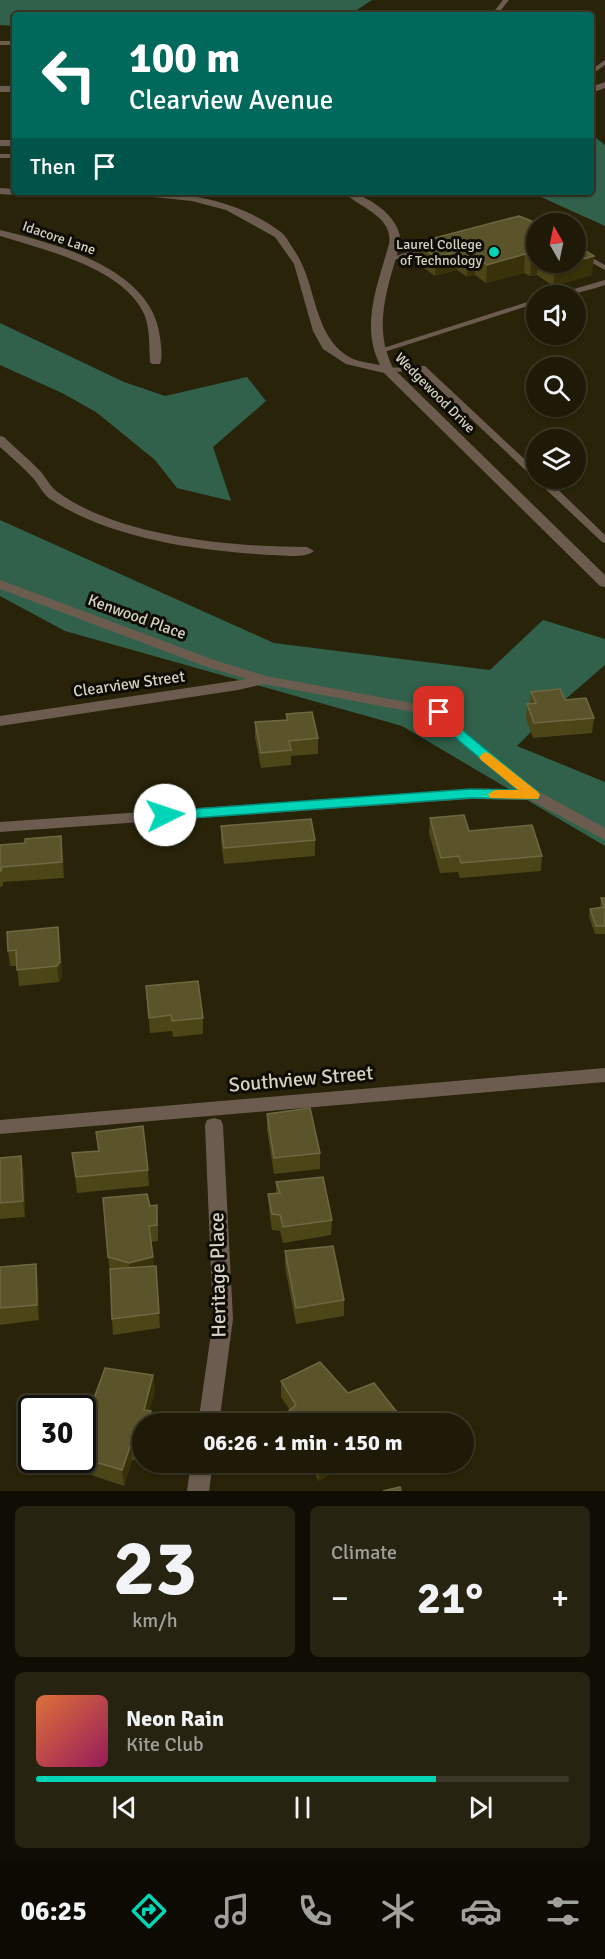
<!DOCTYPE html>
<html lang="en">
<head>
<meta charset="utf-8">
<style>
	:root { --surface:#1e1a07; --page:#262311; --text:#f1f3f6; --muted:#a1a19b; --line:#3c3828; --accent:#00d5b7 }
	body { margin:0; font-family:Signika,sans-serif; background:var(--page); color:var(--text); height:100vh; display:flex; flex-direction:column; font-size:22px; white-space:nowrap }
	* { box-sizing:border-box; margin:0 }
	p { font-size:20px; color:var(--muted) }
	.icon { flex:none; width:33px; height:33px; fill:none; stroke:currentColor; stroke-width:2; stroke-linecap:round; stroke-linejoin:round }
	.map { position:relative; height:1491px; overflow:hidden }
	.panel { display:flex; flex-direction:column; gap:15px; padding:15px; background:#100e04; flex:1 }
	.panel>* { flex:none }
	.banner { position:absolute; left:12px; top:12px; width:582px; height:183px; border-radius:6px; box-shadow:0 2px 4px #0004,0 0 0 2px var(--line); background:#00695c; color:#fff; overflow:hidden }
	.needle { width:39px; rotate:351deg }
	.tools { position:absolute; left:526px; top:213px; display:grid; gap:12px }
	.tools a { display:grid; place-items:center; width:60px; height:60px; border-radius:50%; background:var(--surface); box-shadow:0 2px 4px #0004,0 0 0 2px var(--line); font-size:30px }
	.speed { position:absolute; left:18px; top:1395px; display:flex; gap:12px; font-size:30px; font-weight:700; text-align:center }
	.speed>* { display:grid; place-content:center; width:78px; height:78px; border-radius:50%; background:var(--surface); box-shadow:0 2px 4px #0004,0 0 0 2px var(--line); line-height:1 }
	.speed .limit { border:3px solid #111; border-radius:9px; background:#fff; color:#111 }
	.pin { position:absolute; display:grid; place-items:center; width:51px; height:51px; color:#fff; margin:-26px; border-radius:12px; box-shadow:0 3px 9px #0006 }
	.me { position:absolute; width:66px; margin:-33px; rotate:86deg; stroke-linejoin:round; filter:drop-shadow(0 0 4px #0008) }
	.turn { display:flex; align-items:center; gap:21px; height:126px; padding:0 18px; font-size:27px }
	.turn .icon { width:78px; height:78px; stroke-width:2.5 }
	.turn b { display:block; font-size:42px; line-height:51px }
	.then { display:flex; align-items:center; height:57px; padding:0 18px; background:#0003; gap:12px; font-size:22px }
	.big { font-size:45px; font-weight:800; line-height:1.1 }
	.panel .tile { flex:1; display:flex; flex-direction:column; justify-content:center; gap:9px; min-width:0; padding:0 21px; border-radius:9px; background:var(--page) }
	.panel .dial { align-items:center; gap:0 }
	.dial b { font-size:78px; line-height:1 }
	.song { display:flex; align-items:center; gap:18px }
	.cover { width:72px; height:72px; border-radius:9px; background:linear-gradient(135deg,hsl(20 70% 55%),hsl(330 70% 35%)) }
	.played { height:6px; border-radius:3px; background:linear-gradient(90deg,var(--accent) 75%,var(--line) 75%) }
	.keys { display:flex; justify-content:space-around; direction:ltr }
	.heat { display:flex; justify-content:space-between; align-items:center; font-size:33px; direction:ltr }
	.panel .tiles { flex:1; display:grid; gap:15px; grid-template-columns:1fr 1fr }
	.tile:last-child { grid-column:span 2 }
	.trip { position:absolute; left:132px; top:1413px; width:342px; height:60px; border-radius:30px; background:var(--surface); box-shadow:0 2px 4px #0004,0 0 0 2px var(--line); font-weight:800; line-height:60px; text-align:center }
	.menu { display:flex; height:96px; justify-content:space-around; align-items:center; background:#0c0a03; color:var(--muted) }
	.menu .icon { width:42px; height:42px }
	.menu .current { color:var(--accent) }
	.menu b { font-size:27px; color:var(--text) }
	.map>svg:first-child { display:block }
	.forest { fill:#31614b }
	.lines { fill:none; stroke-linecap:round; stroke-linejoin:round }
	.service { fill:#6b5c4f; fill-rule:evenodd }
	.minor { fill:#6b5c4f; fill-rule:evenodd }
	.wall { fill:#4c4518 }
	.shaded-wall { fill:#38310a }
	.building { fill:#5b542a; stroke:#6e6842; stroke-width:1.5 }
	.route { fill:#00d5b7; stroke:#008a77; stroke-width:1.5 }
	.slow { fill:#f59e0b }
	.poi-dot { fill:#00d5b7; stroke:#0e0c04; stroke-width:2 }
	.labels { text-anchor:middle; dominant-baseline:central; stroke-width:6; stroke-linejoin:round; paint-order:stroke }
	.far-street-label { font-size:14px; fill:#d4d2c3; stroke:#0e0c04 }
	.far-poi-label { font-size:14px; fill:#d4d2c3; stroke:#0e0c04; text-anchor:end }
	.street-label { font-size:16px; fill:#d4d2c3; stroke:#0e0c04 }
	.near-street-label { font-size:20px; fill:#d4d2c3; stroke:#0e0c04 }
</style>
</head>
<body>
<div class="map">
<svg width="605" height="1491" viewBox="0 0 605 1491">
	<rect width="100%" height="100%" fill="#282309"/>
	<!-- forest -->
	<path class="forest" d="M0,0H372L349,15H15V26L0,25Z
		M591,134L605,145V226L530,192H591Z
		M0,323L124,382L165,396L247,377L266,401L213,447L231,501L177,488L155,460L96,412L62,393L0,365Z
		M0,520L274,643L490,670L543,620L605,639V665L554,709L517,746L605,782V846L402,726L65,631L0,596Z"/>
	<g class="lines">
		<!-- service -->
		<path class="service" d="M503,0H509L497,15H491Z
			M0,41H15V45H0Z
			M605,60V65L591,75V70Z
			M0,154H15V158H0Z
			M427,246L431,248L430,250L390,261L386,259Z
			M576,249L605,265V270L576,254Z
			M605,280V285C586,291 570,296 550,296Z
			M537,299V303L381,353H378L374,351Z
			M422,366H425L537,471V478H546L605,535V543L602,542L420,371L388,372L384,370L388,368Z"/>
		<!-- minor -->
		<path class="minor" d="M605,82V88L591,93V87Z
			M0,86H15V92H0Z
			M0,140H15V146H0Z
			M0,188L15,189V192H20L15,195L0,194Z
			M37,192C119,192 211,180 281,232C286,236 290,244 294,250C318,284 312,339 353,359C361,362 371,363 380,365C360,325 378,284 389,244C394,217 359,207 343,192C366,192 404,219 400,244C388,287 372,326 393,368L605,575V587L600,586L384,373L346,364L323,349L313,331L294,264L275,237L226,210L192,201L153,197L42,195Z
			M0,230C56,244 152,268 160,337C161,346 163,357 160,364H152L150,362C149,347 150,330 145,316C125,268 45,250 0,236Z
			M0,436L4,437C16,449 30,460 41,472C47,479 51,488 59,493C120,537 233,547 307,547L314,551C305,559 281,555 270,555C200,551 110,539 50,499C43,494 39,485 33,478C23,467 11,457 0,447Z
			M0,580L217,661L266,676L444,709L467,734L538,791L605,828V840L530,800L471,799L0,832V822L471,789L517,790L457,740L434,716L264,684L238,690L0,726V716L247,679L207,667L0,589Z
			M605,1068V1082L0,1134V1120Z
			M214,1118L221,1120L223,1125L233,1319L219,1424H198L213,1319L205,1125L207,1120Z
			M191,1462H213L209,1491H187Z"/>
	</g>
	<!-- wall -->
	<path class="wall" d="M519,216L537,262H576L592,275L553,286L537,275L530,276L524,273L486,283L475,275L467,277L457,270L435,276L414,261L415,243Z
		M531,692L565,700L594,718L592,733L533,738L526,719L527,704L530,703Z
		M286,714L318,738V754L291,756V765L261,768L255,738V722L286,720Z
		M430,818L542,856L541,871L460,878L458,872L440,873L429,833Z
		M221,827L315,840V856L224,864L221,842Z
		M0,845L63,852L64,878L3,882V886L0,887Z
		M601,898H605V934H595L589,917L590,909L600,908Z
		M60,943L62,978L59,982L19,986L17,966H10L8,951Z
		M146,986L203,1018V1034L173,1037L172,1031L150,1033Z
		M267,1114L320,1153V1169L274,1174L267,1130Z
		M96,1132L148,1170L149,1186L77,1193L72,1153L98,1151Z
		M21,1156L24,1172L25,1217L0,1219V1158Z
		M276,1182L332,1220L331,1235L283,1243L280,1231L272,1230L269,1210L268,1194L276,1193Z
		M150,1206L158,1221V1241L151,1242L154,1266H156L160,1328L113,1335L112,1319L111,1273H110L108,1257Z
		M285,1251L344,1300V1316L296,1324L285,1267Z
		M36,1264L38,1280L39,1320L0,1325V1267Z
		M153,1375L155,1391L149,1411L142,1461L132,1460L124,1486L76,1470L74,1460H82V1431Z
		M281,1381L348,1393L399,1424H285V1414L290,1410L281,1397Z
		M307,1462H350L319,1481Z"/>
	<!-- shaded-wall -->
	<path class="shaded-wall" d="M458,252L457,270L435,276L436,257Z
		M525,254L524,273L486,283L487,265Z
		M537,256V275L530,276L531,258Z
		M594,256L592,275L553,286L555,267L572,262H576V261Z
		M476,257L475,275L467,277L468,259Z
		M61,836L63,852L64,878L62,862Z
		M58,927L62,978L59,982L57,966Z
		M21,1156L24,1172L25,1217L23,1201Z
		M153,1257L155,1273L130,1279L129,1263Z
		M36,1264L38,1280L39,1320L37,1305Z
		M153,1375L155,1391L146,1424L144,1410Z
		M151,1411L152,1424H148Z
		M400,1416L399,1424H388Z
		M142,1440V1461L141,1445Z
		M131,1444L132,1460L124,1486L122,1470Z
		M325,1462H350L319,1481V1466Z"/>
	<!-- building -->
	<path class="building" d="M519,216L539,224H537V256L531,258L525,254L487,265L476,257L468,259L458,252L436,257L415,243Z
		M576,245L594,256L576,261Z
		M548,262H572L555,267Z
		M560,689L565,700L586,698L594,718L534,723L527,704L536,703L531,692Z
		M312,712L318,738L289,741L291,750L261,753L255,722L288,720L286,714Z
		M464,815L469,831L532,825L542,856L461,863L459,856L441,858L430,818Z
		M311,819L315,840L224,848L221,826Z
		M61,836L62,862L2,867L1,871H0V845L25,843V839Z
		M601,898H605V926H596L590,909L604,907Z
		M58,927L60,962L57,966L17,970L16,950L8,951L7,932Z
		M198,981L203,1018L172,1021L171,1015L149,1018L146,986Z
		M310,1108L320,1153L274,1158L267,1114Z
		M143,1126L148,1170L76,1177L72,1153L99,1151L96,1132Z
		M21,1156L23,1201L0,1203V1158Z
		M323,1177L332,1220L283,1227L280,1215L272,1214L268,1194L280,1193L276,1182Z
		M147,1194L150,1206L157,1205V1225L149,1226L153,1257L129,1263L108,1257L103,1198Z
		M333,1246L344,1300L296,1308L285,1251Z
		M36,1264L37,1305L0,1308V1267Z
		M156,1266L159,1313L112,1319L110,1269Z
		M320,1362L348,1393L374,1383L400,1416L388,1424H291L285,1414L296,1405L281,1381Z
		M105,1368L153,1375L144,1410L151,1411L148,1424H142V1440L141,1445L131,1444L122,1470L82,1458V1431Z
		M317,1462H325L319,1466Z
		M400,1487L401,1491H383Z"/>
	<!-- route -->
	<path class="route" d="M439,708L444,709L467,734L538,792L540,795L538,799L471,798L165,820L158,815L165,811L471,789L518,790L458,740L433,712Z"/>
	<!-- slow -->
	<path class="slow" d="M485,752L490,754L538,792L540,795L538,799L490,798L488,794L495,790H518L481,760L479,757Z"/>
	<!-- markers -->
	<circle class="poi-dot" cx="494" cy="252" r="6"/>
	<g class="labels">
		<!-- far-street labels -->
		<g class="far-street-label">
			<text transform="translate(59 238) rotate(19)">Idacore Lane</text>
			<text transform="translate(435 393) rotate(45)">Wedgewood Drive</text>
		</g>
		<!-- far-poi labels -->
		<g class="far-poi-label">
			<text x="482" y="244">Laurel College<tspan x="482" dy="16">of Technology</tspan></text>
		</g>
		<!-- street labels -->
		<g class="street-label">
			<text transform="translate(137 617) rotate(20)">Kenwood Place</text>
			<text transform="translate(129 684) rotate(-8)">Clearview Street</text>
		</g>
		<!-- near-street labels -->
		<g class="near-street-label">
			<text transform="translate(301 1079) rotate(-5)">Southview Street</text>
			<text transform="translate(218 1275) rotate(-91)">Heritage Place</text>
		</g>
	</g>
</svg>
<div class="tools">
<a><svg class="needle" viewBox="-14 -14 28 28"><path d="M0-13l5 13h-10z" fill="#e53935"/><path d="M0 13l5-13h-10z" fill="#a1a19b"/></svg></a>
<a><svg class="icon" aria-label="sound" viewBox="0 0 24 24"><path d="M4 9h4l5-4v14l-5-4H4zM17 9q2 3 0 6"/></svg></a>
<a><svg class="icon" aria-label="search" viewBox="0 0 24 24"><circle cx="10" cy="10" r="6"/><path d="M15 15l6 6"/></svg></a>
<a><svg class="icon" aria-label="layers" viewBox="0 0 24 24"><path d="M12 4l9 5-9 5-9-5zM3 14l9 5 9-5"/></svg></a>
</div>
<div class="speed"><div class="limit">30</div></div>
<div class="pin" style="left:439px;top:712px;background:#d93025"><svg class="icon" aria-label="arrive" viewBox="0 0 24 24"><path d="M6 21V4h12l-3 4 3 4H6"/></svg></div>
<svg class="me" style="left:165px;top:815px" viewBox="-20 -20 40 40"><circle r="19" fill="#fff"/><path d="M0-13L10 11 0 6-10 11z" fill="#00d5b7"/></svg>
<div class="trip">06:26 · 1 min · 150 m</div>
<div class="banner">
<div class="turn"><svg class="icon" aria-label="left" viewBox="0 0 24 24"><path d="M17 20v-9H6M10 6l-5 5 5 5"/></svg><div><b>100 m</b>Clearview Avenue</div></div>
<div class="then">Then<svg class="icon" aria-label="arrive" viewBox="0 0 24 24"><path d="M6 21V4h12l-3 4 3 4H6"/></svg></div>
</div>
</div>
<section class="panel">
<div class="tiles">
<div class="tile dial"><b>23</b><p>km/h</p></div>
<div class="tile"><p>Climate</p>
<div class="heat"><a>−</a><b class="big">21°</b><a>+</a></div>
</div>
<div class="tile">
<div class="song"><i class="cover"></i><div><b>Neon Rain</b><p>Kite Club</p></div></div>
<div class="played"></div>
<div class="keys"><svg class="icon" aria-label="previous" viewBox="0 0 24 24"><path d="M18 5L8 12l10 7zM5 5v14"/></svg><svg class="icon" aria-label="pause" viewBox="0 0 24 24"><path d="M8 5v14M16 5v14"/></svg><svg class="icon" aria-label="next" viewBox="0 0 24 24"><path d="M6 5l10 7-10 7zM19 5v14"/></svg></div>
</div>
</div>
</section>
<nav class="menu">
<b>06:25</b>
<svg class="icon current" aria-label="directions" viewBox="0 0 24 24"><path d="M12 3l9 9-9 9-9-9zM9 14v-3h6M13 9l2 2-2 2"/></svg>
<svg class="icon" aria-label="music" viewBox="0 0 24 24"><path d="M9 18V5l10-2v13"/><circle cx="6" cy="18" r="3"/><circle cx="16" cy="16" r="3"/></svg>
<svg class="icon" aria-label="phone" viewBox="0 0 24 24"><path d="M5 4h4l2 5-3 2q2 4 5 5l2-3 5 2v4C11 20 4 13 5 4z"/></svg>
<svg class="icon" aria-label="climate" viewBox="0 0 24 24"><path d="M12 3v18M4 7l16 10M4 17L20 7"/></svg>
<svg class="icon" aria-label="car" viewBox="0 0 24 24"><path d="M5 17H2v-5l4-1 3-4h7l3 4 3 1v5h-3M9 17h6M6 11h13"/><circle cx="7" cy="17" r="2"/><circle cx="17" cy="17" r="2"/></svg>
<svg class="icon" aria-label="filters" viewBox="0 0 24 24"><path d="M4 7h16M4 17h16"/><circle cx="9" cy="7" r="2"/><circle cx="15" cy="17" r="2"/></svg>
</nav>
</body>
</html>
